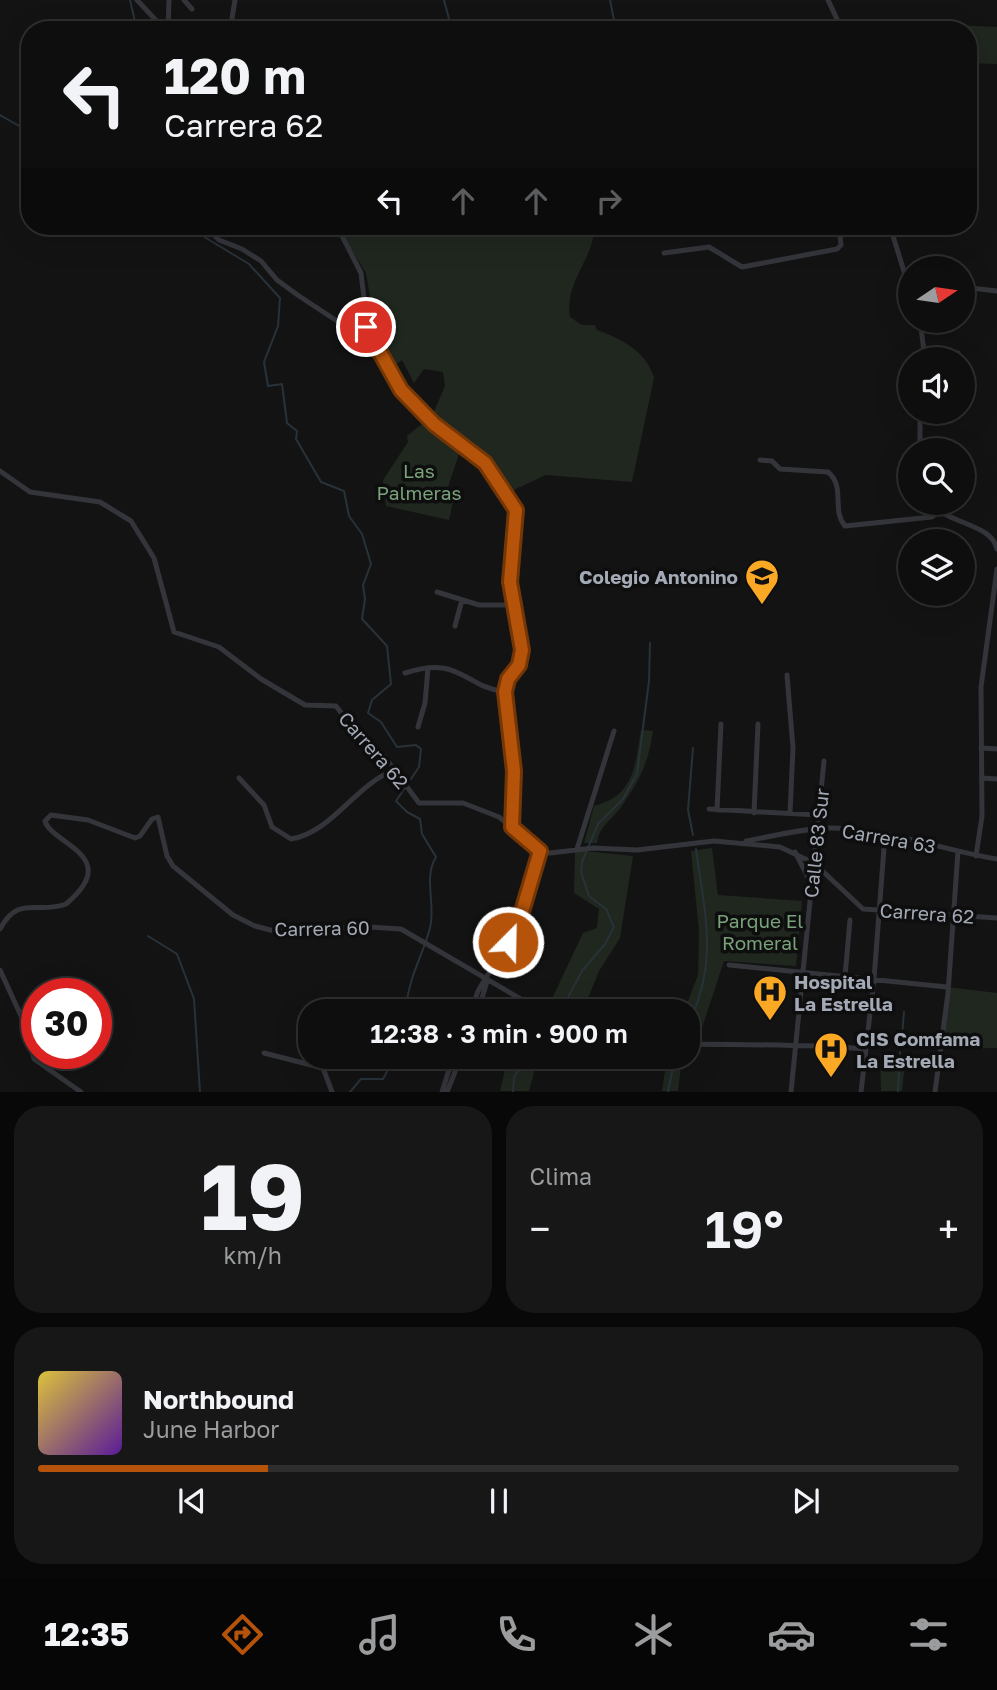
<!DOCTYPE html>
<html lang="es">
<head>
<meta charset="utf-8">
<style>
	:root { --surface:#0e0e0f; --page:#171718; --text:#f1f3f6; --muted:#9b9c9e; --line:#2e2e2f; --accent:#b45309 }
	body { margin:0; font-family:"Golos Text",sans-serif; background:var(--page); color:var(--text); height:100vh; display:flex; flex-direction:column; font-size:26px; white-space:nowrap }
	* { box-sizing:border-box; margin:0 }
	p { font-size:23px; color:var(--muted) }
	.icon { flex:none; width:38px; height:38px; fill:none; stroke:currentColor; stroke-width:2; stroke-linecap:round; stroke-linejoin:round }
	.map { position:relative; height:1092px; overflow:hidden }
	.drawer { display:flex; flex-direction:column; gap:14px; padding:14px; background:#080808; flex:1 }
	.drawer>* { flex:none }
	.banner { position:absolute; left:21px; top:21px; width:956px; height:214px; border-radius:28px; box-shadow:0 7px 28px #0002,0 0 0 2px var(--line); background:#0e0e0f; color:var(--text); overflow:hidden }
	.needle { width:46px; rotate:77deg }
	.fabs { position:absolute; left:898px; top:256px; display:grid; gap:14px }
	.fabs a { display:grid; place-items:center; width:77px; height:77px; border-radius:50%; background:var(--surface); box-shadow:0 7px 28px #0002,0 0 0 2px var(--line); font-size:35px }
	.speed { position:absolute; left:21px; top:978px; display:flex; gap:14px; font-size:35px; font-weight:700; text-align:center }
	.speed>* { display:grid; place-content:center; width:91px; height:91px; border-radius:50%; background:var(--surface); box-shadow:0 7px 28px #0002,0 0 0 2px var(--line); line-height:1 }
	.speed .limit { border:10px solid #d22; background:#fff; color:#111 }
	.pin { position:absolute; display:grid; place-items:center; width:60px; height:60px; color:#fff; margin:-30px; border:4px solid #fff; border-radius:50%; box-shadow:0 2px 7px #0007 }
	.me { position:absolute; width:77px; margin:-38px; rotate:23deg; stroke-linejoin:round; filter:drop-shadow(0 0 5px #0008) }
	.turn { display:flex; align-items:center; gap:24px; height:147px; padding:0 28px; font-size:32px }
	.turn .icon { width:91px; height:91px; stroke-width:2.5 }
	.turn b { display:block; font-size:49px; line-height:60px }
	.lanes { display:flex; align-items:center; height:66px; padding:0 28px; background:#0003; justify-content:center; gap:35px; direction:ltr }
	.lanes .off { opacity:.35 }
	.big { font-size:52px; font-weight:600; line-height:1.1 }
	.drawer .card { flex:1; display:flex; flex-direction:column; justify-content:center; gap:10px; min-width:0; padding:0 24px; border-radius:28px; background:var(--page) }
	.drawer .dial { align-items:center; gap:0 }
	.dial b { font-size:91px; line-height:1 }
	.song { display:flex; align-items:center; gap:21px }
	.cover { width:84px; height:84px; border-radius:10px; background:linear-gradient(135deg,hsl(50 70% 55%),hsl(270 70% 35%)) }
	.played { height:7px; border-radius:4px; background:linear-gradient(90deg,var(--accent) 25%,var(--line) 25%) }
	.keys { display:flex; justify-content:space-around; direction:ltr }
	.heat { display:flex; justify-content:space-between; align-items:center; font-size:38px; direction:ltr }
	.drawer .tiles { flex:1; display:grid; gap:14px; grid-template-columns:1fr 1fr }
	.card:last-child { grid-column:span 2 }
	.trip { position:absolute; left:298px; top:999px; width:402px; height:70px; border-radius:28px; background:var(--surface); box-shadow:0 7px 28px #0002,0 0 0 2px var(--line); font-weight:600; line-height:70px; text-align:center }
	.tab-bar { display:flex; height:112px; justify-content:space-around; align-items:center; background:#060606; color:var(--muted) }
	.tab-bar .icon { width:49px; height:49px }
	.tab-bar .current { color:var(--accent) }
	.tab-bar b { font-size:32px; color:var(--text) }
	.map>svg:first-child { display:block }
	.green { fill:#1f271f }
	.lines { fill:none; stroke-linecap:round; stroke-linejoin:round }
	.stream { stroke:#283239; stroke-width:2 }
	.minor { stroke:#33353a; stroke-width:5 }
	.route-casing { stroke:#753606; stroke-width:18 }
	.route { stroke:#b45309; stroke-width:12 }
	.labels { text-anchor:middle; dominant-baseline:central; stroke-width:7; stroke-linejoin:round; paint-order:stroke }
	.park-label { font-size:19px; fill:#79a27a; stroke:#0e0e0f }
	.poi-label { font-size:19px; font-weight:bold; fill:#a3aab6; stroke:#0e0e0f; text-anchor:start }
	.street-label { font-size:19px; fill:#a3aab6; stroke:#0e0e0f }
</style>
</head>
<body>
<div class="map">
<svg width="997" height="1092" viewBox="0 0 997 1092">
	<rect width="100%" height="100%" fill="#131314"/>
	<!-- green -->
	<path class="green" d="M955,25L997,27V64L968,63V30H955Z
		M342,226H595C593,261 564,282 570,317L582,325H595L597,330C622,339 647,352 654,378L632,482L546,475L509,492L473,446L432,416L445,386L443,372L424,369L414,383L402,360L392,368L368,327L370,297L366,273L348,244Z
		M422,424L426,428L428,425L461,448L447,490L455,493L449,520L386,506L383,480L408,442L407,436Z
		M641,730L653,731C648,764 640,780 621,807C612,820 599,826 597,843H584L594,806C635,795 635,766 641,730Z
		M712,848L718,895L802,901L796,966L724,961L698,1040H688V1012L684,1011L698,975L699,931L691,851Z
		M575,850L633,856L620,938L599,971L583,1011H554L548,1007L583,933L597,928L599,909L574,893Z
		M947,987L997,993V1048L938,1049Z
		M880,1054L906,1055L902,1091H881Z
		M508,1057H542L537,1062L529,1091H500Z
		M667,1057H682L678,1091H662Z"/>
	<g class="lines">
		<!-- stream -->
		<path class="stream" d="M130,0L137,30
			M444,0L452,30
			M610,0L616,30
			M0,115L30,132
			M195,226L206,238L249,264L280,298L278,326L264,362L268,386L282,384L287,423L297,431L296,439L321,482L344,491L349,516L362,534L371,564L363,585L365,599L362,619L387,646L391,684L372,700L368,713L381,722L397,747L416,745L421,749L419,767L396,801L407,812L420,819L422,834L436,857C423,878 436,904 430,928C422,958 410,973 406,1007L395,1012
			M693,835L688,810L693,748
			M148,936L177,954L194,999L200,1092
			M560,1012L582,971L605,944L614,927L606,909L589,896L581,872L582,862L598,824L623,799L637,774L649,681L650,643
			M688,1025C719,961 705,916 696,849
			M902,1035L904,1012
			M350,1092L361,1079H383L394,1059L391,1057
			M513,1092L514,1077L527,1057
			M668,1092L675,1057
			M898,1092L900,1052"/>
		<!-- minor -->
		<path class="minor" d="M137,0L165,30
			M184,0L192,9
			M828,0L842,30
			M168,30L169,0
			M230,30L235,0
			M204,226L219,240L242,249L261,261L277,280L299,296L340,323L368,332
			M337,226L361,273L368,332L401,390L434,424L485,463L515,510L510,582L522,650L519,665L508,679L505,692L514,771L512,827
			M890,226L910,291
			M664,253L709,247L742,267L837,249L841,245L839,226
			M962,287L997,291
			M920,320L925,359
			M930,359L958,353
			M920,411V450
			M760,460L772,461L780,469L828,472C846,487 831,510 845,526L932,517L939,512
			M0,471L30,492L100,502L131,521L154,558L174,632L219,647L261,679L305,705L336,706L358,735L384,756L419,803H463L499,817L540,851L550,853L593,848L637,850L714,841L780,847L814,863L863,909L997,918
			M929,502C949,525 991,523 997,549
			M437,592L479,605H514
			M455,626L462,600
			M405,673C461,655 462,686 505,692
			M787,675L793,748L790,813
			M418,727L425,703L428,668
			M981,748L997,749
			M239,778L264,805L272,827L291,839C333,832 355,784 395,770
			M982,778L997,779
			M709,809L819,815
			M717,810L721,724
			M754,813L758,724
			M746,841C774,836 804,828 832,828C888,829 943,850 997,859
			M577,849L614,731
			M795,852L812,885
			M976,856L982,816L981,687L997,569
			M0,929C19,894 37,915 66,904C124,856 51,844 45,821L51,815L88,820L135,838L140,836L152,819L158,817L167,856L173,866L233,915L255,926L274,931L369,927L401,929L543,1012
			M729,965L947,987
			M0,970L27,1029L34,1059L81,1092
			M845,976L850,920
			M471,1012L478,991L518,925L540,851
			M478,1012L487,981
			M688,1044C748,1045 807,1044 866,1049
			M264,1053L323,1068L332,1092
			M442,1092L453,1057
			M447,1092L461,1057
			M791,1092L824,761
			M861,1092L874,979L885,835
			M935,1092L948,993L958,851"/>
	</g>
	<g class="lines">
		<!-- route casing -->
		<g class="route-casing">
			<path id="route" d="M366,327L401,390L434,424L485,463L516,510L510,582L522,650L519,665L508,679L505,692L514,771L512,827L540,851L518,925L508,942"/>
		</g>
		<!-- route -->
		<use href="#route" class="route"/>
	</g>
	<!-- icons -->
	<defs>
		<g id="school-pin" transform="scale(1.75)"><path d="M0 17L-7.5 6A9.5 9.5 0 1 1 7.5 6Z" fill="#fba924" stroke="#0e0e0f"/><path d="M0-5L7-2L0 1L-7-2ZM-4 1L0 2.5L4 1V4Q0 6-4 4Z" fill="#111"/></g>
		<g id="hospital-pin" transform="scale(1.75)"><path d="M0 17L-7.5 6A9.5 9.5 0 1 1 7.5 6Z" fill="#fba924" stroke="#0e0e0f"/><path d="M-5-5h3v3.5h4V-5h3V5h-3V1.5h-4V5h-3Z" fill="#111"/></g>
	</defs>
	<g fill-rule="evenodd">
		<use href="#school-pin" x="762" y="576"/>
		<use href="#hospital-pin" x="770" y="992"/>
		<use href="#hospital-pin" x="831" y="1049"/>
	</g>
	<g class="labels">
		<!-- park labels -->
		<g class="park-label">
			<text x="419" y="470">Las<tspan x="419" dy="22">Palmeras</tspan></text>
			<text x="760" y="920">Parque El<tspan x="760" dy="22">Romeral</tspan></text>
		</g>
		<!-- poi labels -->
		<g class="poi-label">
			<text x="738" y="576" text-anchor="end">Colegio Antonino</text>
			<text x="794" y="981">Hospital<tspan x="794" dy="22">La Estrella</tspan></text>
			<text x="856" y="1038">CIS Comfama<tspan x="856" dy="22">La Estrella</tspan></text>
		</g>
		<!-- street labels -->
		<g class="street-label">
			<text transform="translate(374 750) rotate(49)">Carrera 62</text>
			<text transform="translate(889 838) rotate(10)">Carrera 63</text>
			<text transform="translate(816 843) rotate(-84)">Calle 83 Sur</text>
			<text transform="translate(927 913) rotate(4)">Carrera 62</text>
			<text transform="translate(322 928) rotate(-1)">Carrera 60</text>
		</g>
	</g>
</svg>
<div class="fabs">
<a><svg class="needle" viewBox="-14 -14 28 28"><path d="M0-13l5 13h-10z" fill="#e53935"/><path d="M0 13l5-13h-10z" fill="#9b9c9e"/></svg></a>
<a><svg class="icon" aria-label="sound" viewBox="0 0 24 24"><path d="M4 9h4l5-4v14l-5-4H4zM17 9q2 3 0 6"/></svg></a>
<a><svg class="icon" aria-label="search" viewBox="0 0 24 24"><circle cx="10" cy="10" r="6"/><path d="M15 15l6 6"/></svg></a>
<a><svg class="icon" aria-label="layers" viewBox="0 0 24 24"><path d="M12 4l9 5-9 5-9-5zM3 14l9 5 9-5"/></svg></a>
</div>
<div class="speed"><div class="limit">30</div></div>
<div class="pin" style="left:366px;top:327px;background:#d93025"><svg class="icon" aria-label="arrive" viewBox="0 0 24 24"><path d="M6 21V4h12l-3 4 3 4H6"/></svg></div>
<svg class="me" style="left:508px;top:942px" viewBox="-20 -20 40 40"><circle r="17" fill="#b45309" stroke="#fff" stroke-width="3"/><path d="M0-11L8 9 0 5-8 9z" fill="#fff"/></svg>
<div class="trip">12:38 · 3 min · 900 m</div>
<div class="banner">
<div class="turn"><svg class="icon" aria-label="left" viewBox="0 0 24 24"><path d="M17 20v-9H6M10 6l-5 5 5 5"/></svg><div><b>120 m</b>Carrera 62</div></div>
<div class="lanes"><svg class="icon" aria-label="left" viewBox="0 0 24 24"><path d="M17 20v-9H6M10 6l-5 5 5 5"/></svg><svg class="icon off" aria-label="ahead" viewBox="0 0 24 24"><path d="M12 20V5M6 11l6-6 6 6"/></svg><svg class="icon off" aria-label="ahead" viewBox="0 0 24 24"><path d="M12 20V5M6 11l6-6 6 6"/></svg><svg class="icon off" aria-label="right" viewBox="0 0 24 24"><path d="M7 20v-9h11M14 6l5 5-5 5"/></svg></div>
</div>
</div>
<section class="drawer">
<div class="tiles">
<div class="card dial"><b>19</b><p>km/h</p></div>
<div class="card"><p>Clima</p>
<div class="heat"><a>−</a><b class="big">19°</b><a>+</a></div>
</div>
<div class="card">
<div class="song"><i class="cover"></i><div><b>Northbound</b><p>June Harbor</p></div></div>
<div class="played"></div>
<div class="keys"><svg class="icon" aria-label="previous" viewBox="0 0 24 24"><path d="M18 5L8 12l10 7zM5 5v14"/></svg><svg class="icon" aria-label="pause" viewBox="0 0 24 24"><path d="M8 5v14M16 5v14"/></svg><svg class="icon" aria-label="next" viewBox="0 0 24 24"><path d="M6 5l10 7-10 7zM19 5v14"/></svg></div>
</div>
</div>
</section>
<nav class="tab-bar">
<b>12:35</b>
<svg class="icon current" aria-label="directions" viewBox="0 0 24 24"><path d="M12 3l9 9-9 9-9-9zM9 14v-3h6M13 9l2 2-2 2"/></svg>
<svg class="icon" aria-label="music" viewBox="0 0 24 24"><path d="M9 18V5l10-2v13"/><circle cx="6" cy="18" r="3"/><circle cx="16" cy="16" r="3"/></svg>
<svg class="icon" aria-label="phone" viewBox="0 0 24 24"><path d="M5 4h4l2 5-3 2q2 4 5 5l2-3 5 2v4C11 20 4 13 5 4z"/></svg>
<svg class="icon" aria-label="climate" viewBox="0 0 24 24"><path d="M12 3v18M4 7l16 10M4 17L20 7"/></svg>
<svg class="icon" aria-label="car" viewBox="0 0 24 24"><path d="M5 17H2v-5l4-1 3-4h7l3 4 3 1v5h-3M9 17h6M6 11h13"/><circle cx="7" cy="17" r="2"/><circle cx="17" cy="17" r="2"/></svg>
<svg class="icon" aria-label="filters" viewBox="0 0 24 24"><path d="M4 7h16M4 17h16"/><circle cx="9" cy="7" r="2"/><circle cx="15" cy="17" r="2"/></svg>
</nav>
</body>
</html>
